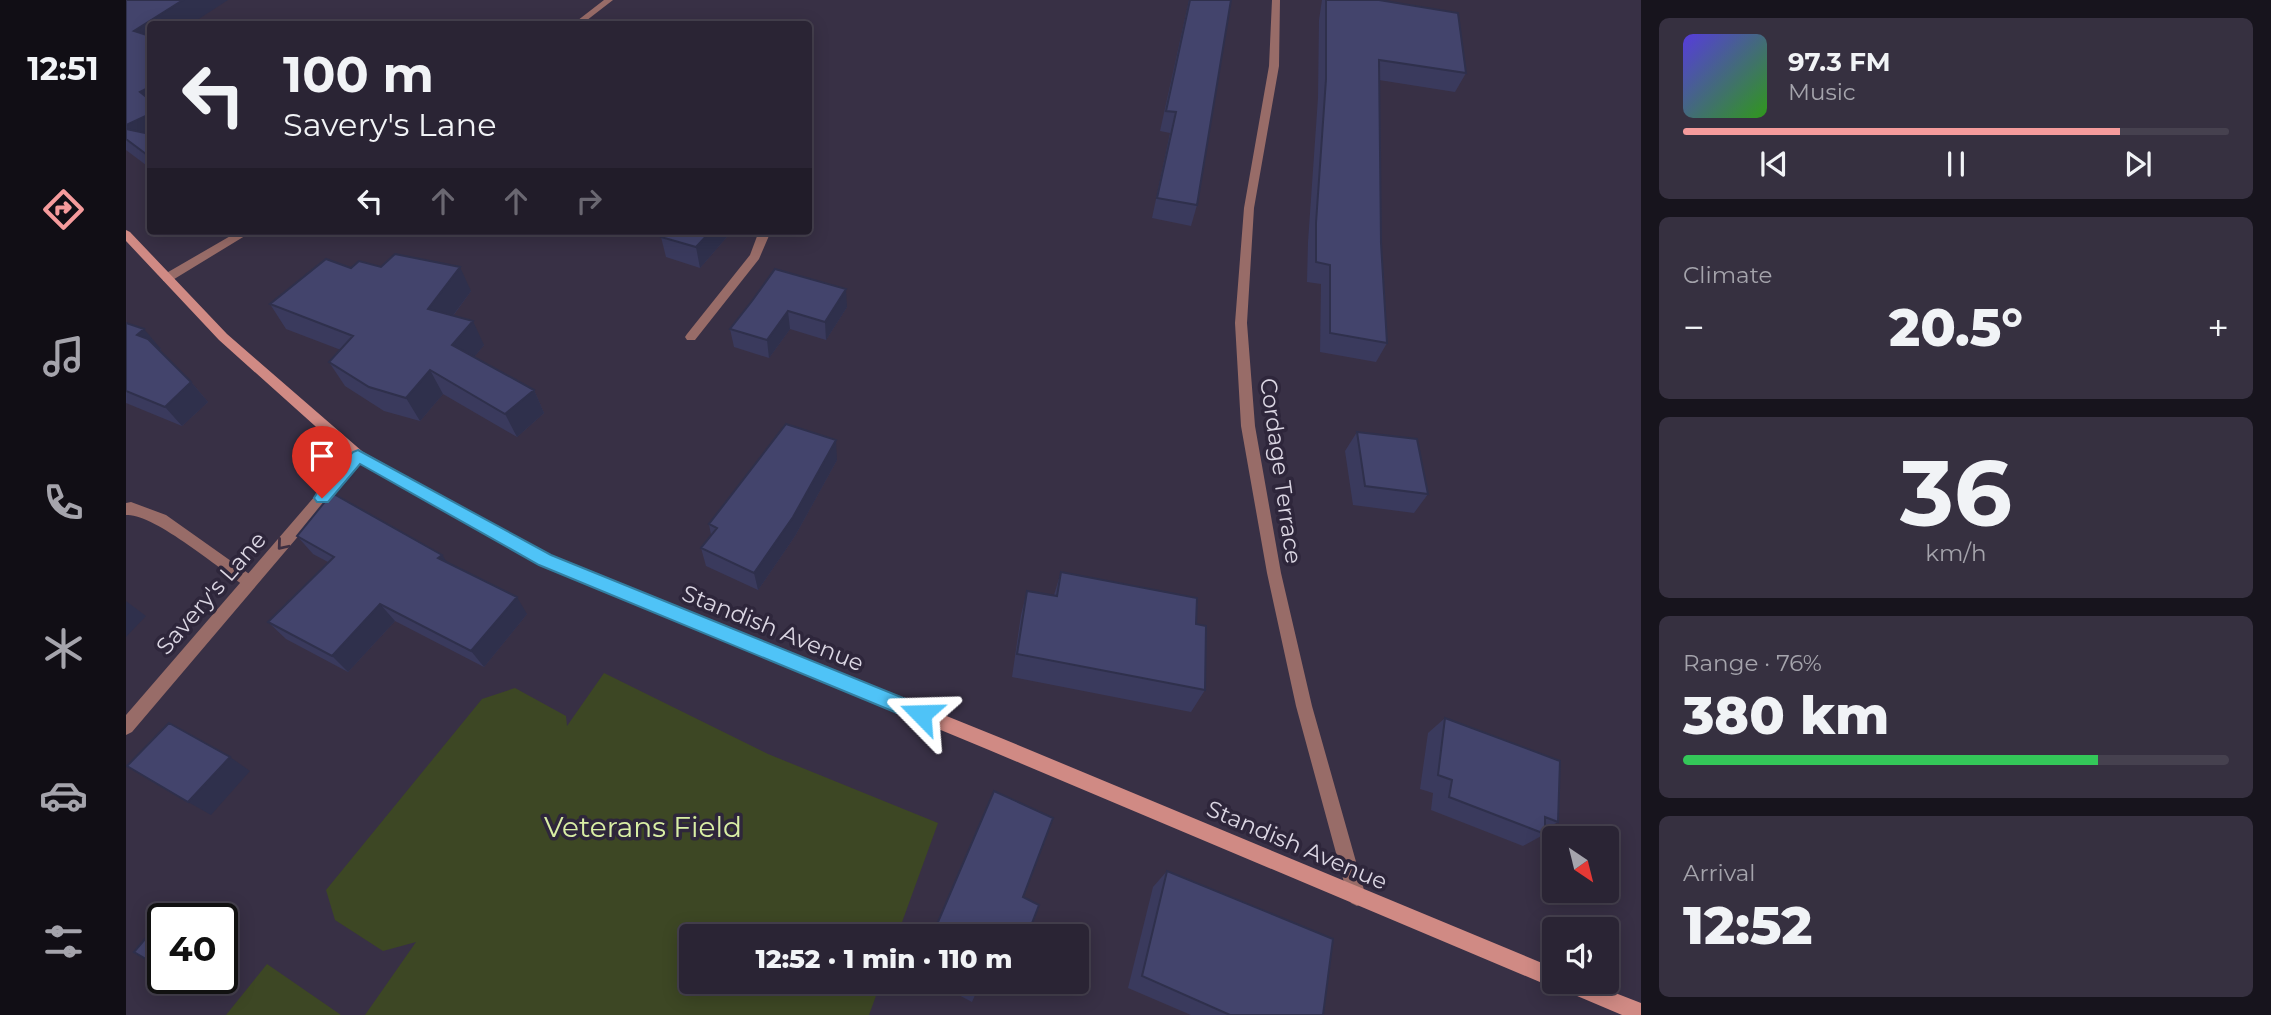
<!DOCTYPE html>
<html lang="en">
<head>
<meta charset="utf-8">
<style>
	:root { --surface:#2a2434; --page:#363040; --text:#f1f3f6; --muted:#a5a4ac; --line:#46414f; --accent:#f59b9c }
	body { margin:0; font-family:Montserrat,sans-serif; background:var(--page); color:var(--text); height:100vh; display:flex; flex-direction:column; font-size:26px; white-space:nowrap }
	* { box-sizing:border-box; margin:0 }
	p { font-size:23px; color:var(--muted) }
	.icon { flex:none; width:38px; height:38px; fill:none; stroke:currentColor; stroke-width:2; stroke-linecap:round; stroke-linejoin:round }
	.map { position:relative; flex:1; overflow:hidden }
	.side { display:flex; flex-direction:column; gap:18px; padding:18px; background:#17141d; width:630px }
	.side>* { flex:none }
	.banner { position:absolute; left:21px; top:21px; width:665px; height:214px; border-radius:7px; box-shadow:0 4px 18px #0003,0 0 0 2px var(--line); background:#2a2434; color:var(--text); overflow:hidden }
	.needle { width:46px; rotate:145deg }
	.buttons { position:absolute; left:1416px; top:826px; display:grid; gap:14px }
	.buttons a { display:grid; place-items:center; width:77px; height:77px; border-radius:7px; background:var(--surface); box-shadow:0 4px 18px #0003,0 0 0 2px var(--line); font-size:35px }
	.speed { position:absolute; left:21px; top:903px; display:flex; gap:14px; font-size:35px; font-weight:700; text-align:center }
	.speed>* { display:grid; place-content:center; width:91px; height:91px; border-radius:50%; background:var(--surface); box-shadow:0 4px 18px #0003,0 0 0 2px var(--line); line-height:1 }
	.speed .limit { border:4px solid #111; border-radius:10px; background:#fff; color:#111 }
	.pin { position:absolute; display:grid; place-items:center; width:60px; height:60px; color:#fff; margin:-72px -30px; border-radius:50% 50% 50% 0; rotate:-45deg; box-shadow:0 0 7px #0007 }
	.pin .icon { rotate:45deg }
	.me { position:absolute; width:77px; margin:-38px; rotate:292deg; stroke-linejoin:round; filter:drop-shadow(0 0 5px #0008) }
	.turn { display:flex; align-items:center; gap:24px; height:147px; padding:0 21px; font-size:32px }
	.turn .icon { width:91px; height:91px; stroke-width:2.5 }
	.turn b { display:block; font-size:49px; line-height:60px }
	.lanes { display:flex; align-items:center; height:66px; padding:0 21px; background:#0003; justify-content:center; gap:35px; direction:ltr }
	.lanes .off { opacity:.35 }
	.big { font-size:52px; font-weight:800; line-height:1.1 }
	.side .tile { flex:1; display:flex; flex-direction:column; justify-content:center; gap:10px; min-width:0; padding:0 24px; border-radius:10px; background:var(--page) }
	.side .dial { align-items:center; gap:0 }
	.dial b { font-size:91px; line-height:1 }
	.song { display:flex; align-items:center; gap:21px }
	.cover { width:84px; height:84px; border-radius:10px; background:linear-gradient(135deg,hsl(250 70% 55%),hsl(110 70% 35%)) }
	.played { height:7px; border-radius:4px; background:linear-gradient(90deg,var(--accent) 80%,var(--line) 80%) }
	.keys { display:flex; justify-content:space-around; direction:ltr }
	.heat { display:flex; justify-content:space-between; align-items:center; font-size:38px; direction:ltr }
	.charge { height:10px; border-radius:5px; background:linear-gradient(90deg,#34c759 76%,var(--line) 0) }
	.trip { position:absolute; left:553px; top:924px; width:410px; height:70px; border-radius:7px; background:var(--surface); box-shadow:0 4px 18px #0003,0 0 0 2px var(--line); font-weight:800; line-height:70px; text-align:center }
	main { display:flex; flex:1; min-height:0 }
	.tab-bar { display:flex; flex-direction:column; width:126px; justify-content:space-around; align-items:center; background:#110e15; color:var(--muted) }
	.tab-bar .icon { width:49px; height:49px }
	.tab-bar .active { color:var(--accent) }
	.tab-bar b { font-size:32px; color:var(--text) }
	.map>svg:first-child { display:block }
	.green { fill:#3d4724 }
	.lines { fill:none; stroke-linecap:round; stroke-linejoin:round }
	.lane { fill:#986c68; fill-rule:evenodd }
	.street { fill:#986c68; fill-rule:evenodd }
	.secondary { fill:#d08a84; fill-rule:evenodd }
	.wall { fill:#3a3a5d }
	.shaded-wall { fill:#2f304c }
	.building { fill:#43446c; stroke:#2f304c; stroke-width:2 }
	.oneway { stroke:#3e3042 }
	.route { fill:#4fc3f7; stroke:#337fa1; stroke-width:2 }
	.labels { text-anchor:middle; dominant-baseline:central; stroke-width:7; stroke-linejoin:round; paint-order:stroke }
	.street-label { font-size:23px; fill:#dbd6e3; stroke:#2e263b }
	.near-park-label { font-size:28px; fill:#d9efa5; stroke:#2e263b }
</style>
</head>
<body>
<main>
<nav class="tab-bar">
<b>12:51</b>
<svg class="icon active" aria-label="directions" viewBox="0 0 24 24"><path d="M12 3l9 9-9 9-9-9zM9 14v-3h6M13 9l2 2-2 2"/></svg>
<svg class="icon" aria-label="music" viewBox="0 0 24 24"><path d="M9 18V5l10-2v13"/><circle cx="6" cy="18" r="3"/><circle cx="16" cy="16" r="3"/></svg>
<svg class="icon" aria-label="phone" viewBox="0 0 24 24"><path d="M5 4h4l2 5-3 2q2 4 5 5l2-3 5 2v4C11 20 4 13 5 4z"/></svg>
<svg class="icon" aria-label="climate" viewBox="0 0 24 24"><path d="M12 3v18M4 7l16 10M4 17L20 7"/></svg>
<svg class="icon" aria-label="car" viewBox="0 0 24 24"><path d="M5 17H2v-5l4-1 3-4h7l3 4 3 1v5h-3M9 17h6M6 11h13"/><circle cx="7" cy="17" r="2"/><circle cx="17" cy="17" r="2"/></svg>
<svg class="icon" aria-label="filters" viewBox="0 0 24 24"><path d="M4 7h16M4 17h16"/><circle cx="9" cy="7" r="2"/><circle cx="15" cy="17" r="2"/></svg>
</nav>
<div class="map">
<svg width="1515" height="1015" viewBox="0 0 1515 1015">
	<rect width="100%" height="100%" fill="#383045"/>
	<!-- green -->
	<path class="green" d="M478,673L642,754L812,823L771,936H565V982H755L743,1015H239L290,942L257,951L209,920L200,890L356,699L389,688L440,716L441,726Z
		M141,964L215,1015H100Z"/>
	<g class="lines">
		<!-- lane -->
		<path class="lane" d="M5,502L40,515L129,578L131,582L129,586L124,588L119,586C95,570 26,512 0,515V503Z"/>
		<!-- street -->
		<path class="street" d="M478,0H487L456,24H447Z
			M1146,0H1154L1153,66L1128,208L1121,323L1129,426L1155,573L1186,706L1240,897L1237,903L1231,906L1225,903L1222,897L1170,706L1141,573L1115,426L1109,323L1118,208L1143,66Z
			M113,231H127L45,281H37V275Z
			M633,231H645L633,259L569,340H561L559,337L561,334L624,255Z
			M232,451L237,452L239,456L237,460L6,732L0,735V715L227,452Z"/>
		<!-- secondary -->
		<path class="secondary" d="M0,230L4,232L101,334L237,452L424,556L875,738L1428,968V982H1461L1515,1003V1015H1496L1430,987L1428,988L863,750L414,564L227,460L93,340L0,241Z"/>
	</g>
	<!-- wall -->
	<path class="wall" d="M0,0L24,24V168L0,150Z
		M1063,0H1105L1071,205L1065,226L1026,218L1044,133L1034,131Z
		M1196,0H1253L1340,73L1329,92L1253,80L1255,243L1261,343L1250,362L1194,352L1195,284L1181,282L1182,242L1192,98L1193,20Z
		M540,231H606L574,268L540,257L535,237Z
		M255,267L345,291L327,316L358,345L348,357L408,390L418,413L391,437L317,394L294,421L258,411L219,386L203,362L215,350L160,329L144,304L225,268Z
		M626,301L721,307L700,340L664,329L643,358L608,347L604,329Z
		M0,323L35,349L33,351L65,382L82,402L56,426L0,403Z
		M1231,432L1302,494L1288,513L1227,505L1219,451Z
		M711,460L669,536L632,590L580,566L575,548L585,535L583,524Z
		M171,536L322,563L401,614L358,667L269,621L222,672L160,639L142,622L202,562L187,554Z
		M935,572L1070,624L1079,690L1065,712L886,677L895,615L901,591L928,595Z
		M1319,718L1432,822L1419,829V834L1397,846L1305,810L1307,793L1294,789L1302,733Z
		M1041,871L1197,1015H1065L1002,988L1027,887Z
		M808,982H884L877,995L854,984L846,1002Z"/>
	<!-- shaded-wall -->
	<path class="shaded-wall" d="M57,0H102L65,24H24V52L8,31Z
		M24,87V108L14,92Z
		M24,114V143L0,135V125Z
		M585,231H606L574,268L570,247Z
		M334,267L345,291L314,333L302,309Z
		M720,289L721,307L700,340L699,322Z
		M662,311L664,329L643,358L641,340Z
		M347,321L358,345L338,369L326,345Z
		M18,329L35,349L28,355L11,335Z
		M304,370L317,394L294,421L280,398Z
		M65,382L82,402L56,426L39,407Z
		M408,390L418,413L391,437L379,414Z
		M710,440L711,460L669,536L632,590L628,573Z
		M316,555L328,572L312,558Z
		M391,597L401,614L358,667L345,651Z
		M0,601L20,616L0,637Z
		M254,604L269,621L222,672L206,656Z
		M104,757L124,771L85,815L62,802Z
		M48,905L61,910L75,919H71Z
		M96,931L108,938L96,954Z
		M60,978H77L71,986L58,982Z"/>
	<!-- building -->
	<path class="building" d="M0,0H57L8,31L24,36V87L14,92L24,100V114L0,125Z
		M1064,0H1105L1071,205L1031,198L1050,112L1040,111Z
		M1200,0H1253L1332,13L1340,73L1253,60L1255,243L1261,343L1204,333V265L1190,262V223L1200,79Z
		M0,129L24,134V157L0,139Z
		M540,231H585L570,247L535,237Z
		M269,254L334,267L302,309L347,321L326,345L408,390L379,414L304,370L280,398L243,387L203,362L227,336L144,304L200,259L225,268L233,261L255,267Z
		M649,269L720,289L699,322L662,311L641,340L604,329L626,301Z
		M0,323L18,329L11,335L22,339L65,382L39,407L0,391Z
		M660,424L710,440L667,517L628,573L575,548L591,528L583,524Z
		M1231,432L1291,439L1302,494L1239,486Z
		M206,493L316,555L312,558L391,597L345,651L254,604L206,656L142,622L208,557L171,536Z
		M935,572L1071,598L1070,624L1080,626L1079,690L891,654L901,591L931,596Z
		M1319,718L1434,761L1432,822L1419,817V834L1323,797L1326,780L1312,775Z
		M43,723L104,757L62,802L1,766Z
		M868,791L927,818L897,897L913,905L901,936H806Z
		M1041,871L1207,939L1197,1015H1104L1016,976Z
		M48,905L71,919H37V969L8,952Z
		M51,978H60L58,982Z
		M825,982H854L849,995Z
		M869,982H884L881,988Z"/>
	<!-- one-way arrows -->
	<defs><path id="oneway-chevron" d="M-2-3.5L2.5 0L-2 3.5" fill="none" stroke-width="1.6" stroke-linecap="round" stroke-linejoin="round" transform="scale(1.75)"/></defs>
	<use class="oneway" href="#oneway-chevron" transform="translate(156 545) rotate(130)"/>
	<!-- route -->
	<path class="route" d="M232,450L425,555L802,708L804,714L802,720L795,723L788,720L413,565L234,464L202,502H191L188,498L191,493L227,452Z"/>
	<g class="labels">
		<!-- street labels -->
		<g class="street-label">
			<text transform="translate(1155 471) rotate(82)">Cordage Terrace</text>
			<text transform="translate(85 593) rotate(-49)">Savery's Lane</text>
			<text transform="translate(647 628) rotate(22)">Standish Avenue</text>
			<text transform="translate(1171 845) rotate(23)">Standish Avenue</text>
		</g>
		<!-- near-park labels -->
		<g class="near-park-label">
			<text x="517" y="827">Veterans Field</text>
		</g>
	</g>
</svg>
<div class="buttons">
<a><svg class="needle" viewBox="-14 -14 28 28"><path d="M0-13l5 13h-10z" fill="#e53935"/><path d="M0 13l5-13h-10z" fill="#a5a4ac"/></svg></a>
<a><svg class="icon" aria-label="sound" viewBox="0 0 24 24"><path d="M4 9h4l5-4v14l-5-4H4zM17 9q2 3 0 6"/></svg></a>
</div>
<div class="speed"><div class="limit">40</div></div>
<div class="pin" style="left:196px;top:498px;background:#d93025"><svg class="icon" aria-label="arrive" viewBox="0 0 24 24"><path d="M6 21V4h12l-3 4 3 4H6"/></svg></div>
<svg class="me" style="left:795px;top:714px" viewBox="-20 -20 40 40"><path d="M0-17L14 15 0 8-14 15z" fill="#4fc3f7" stroke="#fff" stroke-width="4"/></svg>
<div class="trip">12:52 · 1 min · 110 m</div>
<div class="banner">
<div class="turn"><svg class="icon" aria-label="left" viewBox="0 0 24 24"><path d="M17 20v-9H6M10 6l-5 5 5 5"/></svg><div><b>100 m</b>Savery's Lane</div></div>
<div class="lanes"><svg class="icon" aria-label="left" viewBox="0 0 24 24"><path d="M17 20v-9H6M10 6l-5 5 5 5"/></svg><svg class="icon off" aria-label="ahead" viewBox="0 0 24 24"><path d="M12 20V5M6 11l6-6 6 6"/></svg><svg class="icon off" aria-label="ahead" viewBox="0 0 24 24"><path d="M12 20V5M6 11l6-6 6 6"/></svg><svg class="icon off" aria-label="right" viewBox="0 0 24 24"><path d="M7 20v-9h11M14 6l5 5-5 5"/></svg></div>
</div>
</div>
<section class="side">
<div class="tile">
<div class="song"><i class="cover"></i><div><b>97.3 FM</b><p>Music</p></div></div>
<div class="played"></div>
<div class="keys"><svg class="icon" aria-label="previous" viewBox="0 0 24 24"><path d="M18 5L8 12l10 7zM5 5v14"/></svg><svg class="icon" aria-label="pause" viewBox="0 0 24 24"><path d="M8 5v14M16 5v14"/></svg><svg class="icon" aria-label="next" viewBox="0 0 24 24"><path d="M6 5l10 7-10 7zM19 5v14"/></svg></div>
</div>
<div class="tile"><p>Climate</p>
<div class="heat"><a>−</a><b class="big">20.5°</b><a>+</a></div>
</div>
<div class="tile dial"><b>36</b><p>km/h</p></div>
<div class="tile"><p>Range · 76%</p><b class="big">380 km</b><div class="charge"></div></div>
<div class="tile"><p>Arrival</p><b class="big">12:52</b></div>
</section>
</main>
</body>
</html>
